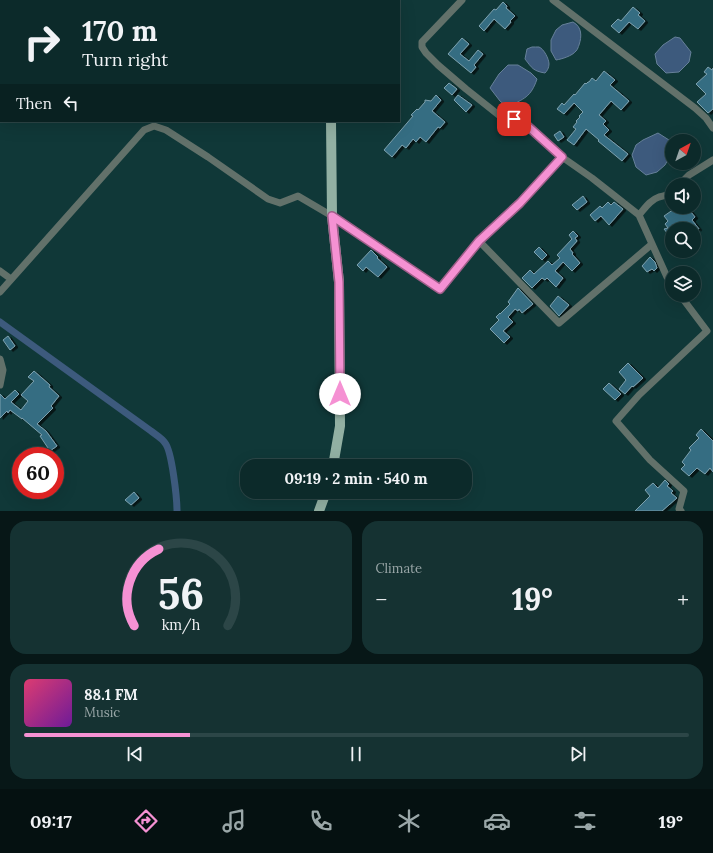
<!DOCTYPE html>
<html lang="en">
<head>
<meta charset="utf-8">
<style>
	:root { --surface:#0c2a2a; --page:#153232; --text:#f1f3f6; --muted:#9aa7a8; --line:#2c4647; --accent:#f591d3 }
	body { margin:0; font-family:Lora,serif; background:var(--page); color:var(--text); height:100vh; display:flex; flex-direction:column; font-size:15px; white-space:nowrap }
	* { box-sizing:border-box; margin:0 }
	p { font-size:13px; color:var(--muted) }
	.icon { flex:none; width:22px; height:22px; fill:none; stroke:currentColor; stroke-width:2; stroke-linecap:round; stroke-linejoin:round }
	.map { position:relative; height:511px; overflow:hidden }
	.panel { display:flex; flex-direction:column; gap:10px; padding:10px; background:#071717; flex:1 }
	.panel>* { flex:none }
	.hud { position:absolute; left:0px; top:0px; width:400px; height:122px; box-shadow:0 4px 16px #0002,0 0 0 1px var(--line); background:#0c2a2a; color:var(--text); overflow:hidden }
	.needle { width:26px; rotate:40deg }
	.tools { position:absolute; left:665px; top:134px; display:grid; gap:8px }
	.tools a { display:grid; place-items:center; width:36px; height:36px; border-radius:50%; background:var(--surface); box-shadow:0 4px 16px #0002,0 0 0 1px var(--line); font-size:20px }
	.speed { position:absolute; left:12px; top:447px; display:flex; gap:8px; font-size:20px; font-weight:700; text-align:center }
	.speed>* { display:grid; place-content:center; width:52px; height:52px; border-radius:50%; background:var(--surface); box-shadow:0 4px 16px #0002,0 0 0 1px var(--line); line-height:1 }
	.speed .limit { border:6px solid #d22; background:#fff; color:#111 }
	.pin { position:absolute; display:grid; place-items:center; width:34px; height:34px; color:#fff; margin:-17px; border-radius:8px; box-shadow:0 2px 6px #0006 }
	.me { position:absolute; width:44px; margin:-22px; rotate:0deg; stroke-linejoin:round; filter:drop-shadow(0 0 3px #0008) }
	.turn { display:flex; align-items:center; gap:14px; height:84px; padding:0 16px; font-size:18px }
	.turn .icon { width:52px; height:52px; stroke-width:2.5 }
	.turn b { display:block; font-size:28px; line-height:34px }
	.then { display:flex; align-items:center; height:38px; padding:0 16px; background:#0003; gap:8px; font-size:15px }
	.big { font-size:30px; font-weight:700; line-height:1.1 }
	.panel .card { flex:1; display:flex; flex-direction:column; justify-content:center; gap:6px; min-width:0; padding:0 14px; border-radius:16px; background:var(--page) }
	.panel .dial { align-items:center; gap:0 }
	.dial svg { height:104px; overflow:visible; fill:none; stroke:var(--line); stroke-width:7; stroke-linecap:round; text-anchor:middle }
	.dial text { fill:var(--text); stroke:none }
	.song { display:flex; align-items:center; gap:12px }
	.cover { width:48px; height:48px; border-radius:6px; background:linear-gradient(135deg,hsl(340 70% 55%),hsl(280 70% 35%)) }
	.played { height:4px; border-radius:2px; background:linear-gradient(90deg,var(--accent) 25%,var(--line) 25%) }
	.keys { display:flex; justify-content:space-around; direction:ltr }
	.heat { display:flex; justify-content:space-between; align-items:center; font-size:22px; direction:ltr }
	.panel .tiles { flex:1; display:grid; gap:10px; grid-template-columns:1fr 1fr }
	.card:last-child { grid-column:span 2 }
	.trip { position:absolute; left:240px; top:459px; width:232px; height:40px; border-radius:16px; background:var(--surface); box-shadow:0 4px 16px #0002,0 0 0 1px var(--line); font-weight:700; line-height:40px; text-align:center }
	.tab-bar { display:flex; height:64px; justify-content:space-around; align-items:center; background:#051111; color:var(--muted) }
	.tab-bar .icon { width:28px; height:28px }
	.tab-bar .selected { color:var(--accent) }
	.tab-bar b { font-size:18px; color:var(--text) }
	.map>svg:first-child { display:block }
	.water { fill:#3d5a7d; stroke:#668099 }
	.lines { fill:none; stroke-linecap:round; stroke-linejoin:round }
	.canal { stroke:#3d5a7d; stroke-width:7 }
	.building { fill:#356d82; stroke:#7ea1af; filter:url(#shadow) }
	.minor { stroke:#62716a; stroke-width:7 }
	.primary { stroke:#92b0a3; stroke-width:10 }
	.route-casing { stroke:#9f5e89; stroke-width:10 }
	.route { stroke:#f591d3; stroke-width:7 }
</style>
</head>
<body>
<div class="map">
<svg width="713" height="511" viewBox="0 0 713 511">
	<defs>
		<filter id="shadow"><feDropShadow dx="3" dy="1.5" stdDeviation="0" flood-color="#0009"/></filter>
	</defs>
	<rect width="100%" height="100%" fill="#103838"/>
	<!-- water -->
	<path class="water" d="M573,22C582,27 582,36 579,45C578,47 578,49 576,51C572,56 562,59 556,60L551,51V40L556,30L562,25Z
		M675,37L680,38L691,52L689,62L679,72L666,73L657,64L655,54L663,45Z
		M532,47C534,47 537,47 539,47C544,49 549,59 549,64C549,68 547,71 545,73C533,71 532,68 525,59L527,49Z
		M508,65H518L531,73L537,79C531,97 524,99 507,107L500,101L490,88L499,74Z
		M658,133L669,140L671,147L670,156L665,165L657,172L646,175L636,167L632,155L636,145L643,140Z"/>
	<g class="lines">
		<!-- canal -->
		<path class="canal" d="M0,322L151,431C156,435 162,438 165,443C172,451 177,499 177,511"/>
	</g>
	<!-- building -->
	<path class="building" d="M503,2L507,6L506,8L515,16L510,21L511,22L505,29L494,19L484,31L479,26L494,9L496,10Z
		M633,7L640,13L638,15L645,21L638,29L629,22L619,33L611,26L618,19L621,21Z
		M462,38L469,44L460,54L469,61L478,50L483,54L474,65L476,67L471,73L448,54Z
		M708,67L712,70L713,68V109L708,113L697,102L706,94L696,84L707,74L704,72Z
		M604,71L615,80L610,85L629,101L621,110L611,101L599,115L606,121L603,124L609,130L604,135L628,154L622,161L598,141L599,140L586,129L574,145L567,140L576,129L573,127L577,122L576,121L580,117L579,116L583,112L574,103L564,114L557,109L562,103L564,105L574,94L575,95L585,83L586,84L588,82H589L592,78L596,81Z
		M449,83L457,89L452,95L444,88Z
		M436,95L441,100L432,111L445,122L440,128L438,127L426,142L420,137L416,142L413,139L406,148L402,145L392,157L384,150L413,116L411,115L417,109L418,110L425,102V100L431,101Z
		M458,95L472,105L466,112L454,100Z
		M560,131L564,137L558,141L554,135Z
		M583,196L587,202L577,210L572,205Z
		M608,202L611,205L614,202L623,209L609,225L601,216L595,221L590,215L600,206L602,208Z
		M677,207H687L695,217L692,220L699,229H672V239L664,229L668,228L665,224L668,221L664,216Z
		M573,231L578,236L575,238L577,241L570,249L573,253L572,254L580,263L572,271L563,262L555,271L563,278L556,287L547,278L545,280L542,278L532,288L522,278L530,270L534,274L548,261L552,265L560,258L557,255L572,239L569,235Z
		M539,247L547,255L542,260L534,252Z
		M371,250L378,257L377,258L387,267L378,277L366,267L363,271L357,265Z
		M650,257L655,262L657,268L654,271L652,269L647,272L642,266Z
		M518,288L533,304L522,313L519,309L518,311L515,309L508,317L513,322L503,331L510,337L504,343L490,329L499,320L496,317L500,313V314L510,304L508,302Z
		M558,296L569,305L559,316L550,306Z
		M8,336L15,346L10,350L3,340Z
		M628,363L643,378L633,387L632,386L625,394L619,389L626,380L619,372Z
		M34,371L50,385L49,387L59,396L51,406L53,408L37,424L46,431L57,446L50,451L40,436L42,435L22,418V419L10,410L8,413L7,411L0,418V394L5,399L15,390L19,394L11,402L21,410L28,401L21,395L34,381L28,377Z
		M609,383L621,394L615,400L603,389Z
		M701,429L713,441V472L710,468L705,474L697,468L689,476L681,469L685,465L682,462L691,450L689,448L699,438L696,435Z
		M665,480L669,484L667,486L673,491L671,493L677,498L662,511H635L650,496L645,490L653,483L658,488Z
		M134,492L139,498L131,505L125,500Z"/>
	<g class="lines">
		<!-- minor -->
		<path class="minor" d="M462,0L422,42V47L426,53L438,65L466,89L505,120L513,119L521,120L562,157L592,178L639,215L667,277L672,284
			M553,0L695,108L706,118L713,128
			M679,185L689,175L713,160
			M639,215C645,208 650,200 659,197C664,196 668,195 672,192
			M479,241L512,210L536,187L562,157
			M0,271L11,279
			M0,292L144,130L154,126L166,130L208,157L268,199L280,203L298,196L332,216L439,289L479,241L559,323L652,244
			M680,295L707,331L639,395L616,421L650,460L684,491L679,509L681,511
			M0,359L3,370L0,385"/>
		<!-- primary -->
		<path class="primary" d="M331,0V1
			M331,121L332,216L339,282L340,426L333,466
			M319,511L326,492"/>
	</g>
	<g class="lines">
		<!-- route casing -->
		<g class="route-casing">
			<path id="route" d="M340,394L339,282L332,216L440,289L479,241L520,203L562,157L521,120L514,119"/>
		</g>
		<!-- route -->
		<use href="#route" class="route"/>
	</g>
</svg>
<div class="tools">
<a><svg class="needle" viewBox="-14 -14 28 28"><path d="M0-13l5 13h-10z" fill="#e53935"/><path d="M0 13l5-13h-10z" fill="#9aa7a8"/></svg></a>
<a><svg class="icon" aria-label="sound" viewBox="0 0 24 24"><path d="M4 9h4l5-4v14l-5-4H4zM17 9q2 3 0 6"/></svg></a>
<a><svg class="icon" aria-label="search" viewBox="0 0 24 24"><circle cx="10" cy="10" r="6"/><path d="M15 15l6 6"/></svg></a>
<a><svg class="icon" aria-label="layers" viewBox="0 0 24 24"><path d="M12 4l9 5-9 5-9-5zM3 14l9 5 9-5"/></svg></a>
</div>
<div class="speed"><div class="limit">60</div></div>
<div class="pin" style="left:514px;top:119px;background:#d93025"><svg class="icon" aria-label="arrive" viewBox="0 0 24 24"><path d="M6 21V4h12l-3 4 3 4H6"/></svg></div>
<svg class="me" style="left:340px;top:394px" viewBox="-20 -20 40 40"><circle r="19" fill="#fff"/><path d="M0-13L10 11 0 6-10 11z" fill="#f591d3"/></svg>
<div class="trip">09:19 · 2 min · 540 m</div>
<div class="hud">
<div class="turn"><svg class="icon" aria-label="right" viewBox="0 0 24 24"><path d="M7 20v-9h11M14 6l5 5-5 5"/></svg><div><b>170 m</b>Turn right</div></div>
<div class="then">Then<svg class="icon" aria-label="left" viewBox="0 0 24 24"><path d="M17 20v-9H6M10 6l-5 5 5 5"/></svg></div>
</div>
</div>
<section class="panel">
<div class="tiles">
<div class="card dial"><svg viewBox="0 0 100 80">
<path d="M14 69A42 42 0 1 1 86 69"/>
<path d="M14 69A42 42 0 0 1 33 10" stroke="#f591d3"/>
<text x="50" y="56" font-size="32" font-weight="700">56</text>
<text x="50" y="72" font-size="11">km/h</text>
</svg></div>
<div class="card"><p>Climate</p>
<div class="heat"><a>−</a><b class="big">19°</b><a>+</a></div>
</div>
<div class="card">
<div class="song"><i class="cover"></i><div><b>88.1 FM</b><p>Music</p></div></div>
<div class="played"></div>
<div class="keys"><svg class="icon" aria-label="previous" viewBox="0 0 24 24"><path d="M18 5L8 12l10 7zM5 5v14"/></svg><svg class="icon" aria-label="pause" viewBox="0 0 24 24"><path d="M8 5v14M16 5v14"/></svg><svg class="icon" aria-label="next" viewBox="0 0 24 24"><path d="M6 5l10 7-10 7zM19 5v14"/></svg></div>
</div>
</div>
</section>
<nav class="tab-bar">
<b>09:17</b>
<svg class="icon selected" aria-label="directions" viewBox="0 0 24 24"><path d="M12 3l9 9-9 9-9-9zM9 14v-3h6M13 9l2 2-2 2"/></svg>
<svg class="icon" aria-label="music" viewBox="0 0 24 24"><path d="M9 18V5l10-2v13"/><circle cx="6" cy="18" r="3"/><circle cx="16" cy="16" r="3"/></svg>
<svg class="icon" aria-label="phone" viewBox="0 0 24 24"><path d="M5 4h4l2 5-3 2q2 4 5 5l2-3 5 2v4C11 20 4 13 5 4z"/></svg>
<svg class="icon" aria-label="climate" viewBox="0 0 24 24"><path d="M12 3v18M4 7l16 10M4 17L20 7"/></svg>
<svg class="icon" aria-label="car" viewBox="0 0 24 24"><path d="M5 17H2v-5l4-1 3-4h7l3 4 3 1v5h-3M9 17h6M6 11h13"/><circle cx="7" cy="17" r="2"/><circle cx="17" cy="17" r="2"/></svg>
<svg class="icon" aria-label="filters" viewBox="0 0 24 24"><path d="M4 7h16M4 17h16"/><circle cx="9" cy="7" r="2"/><circle cx="15" cy="17" r="2"/></svg>
<b>19°</b>
</nav>
</body>
</html>
